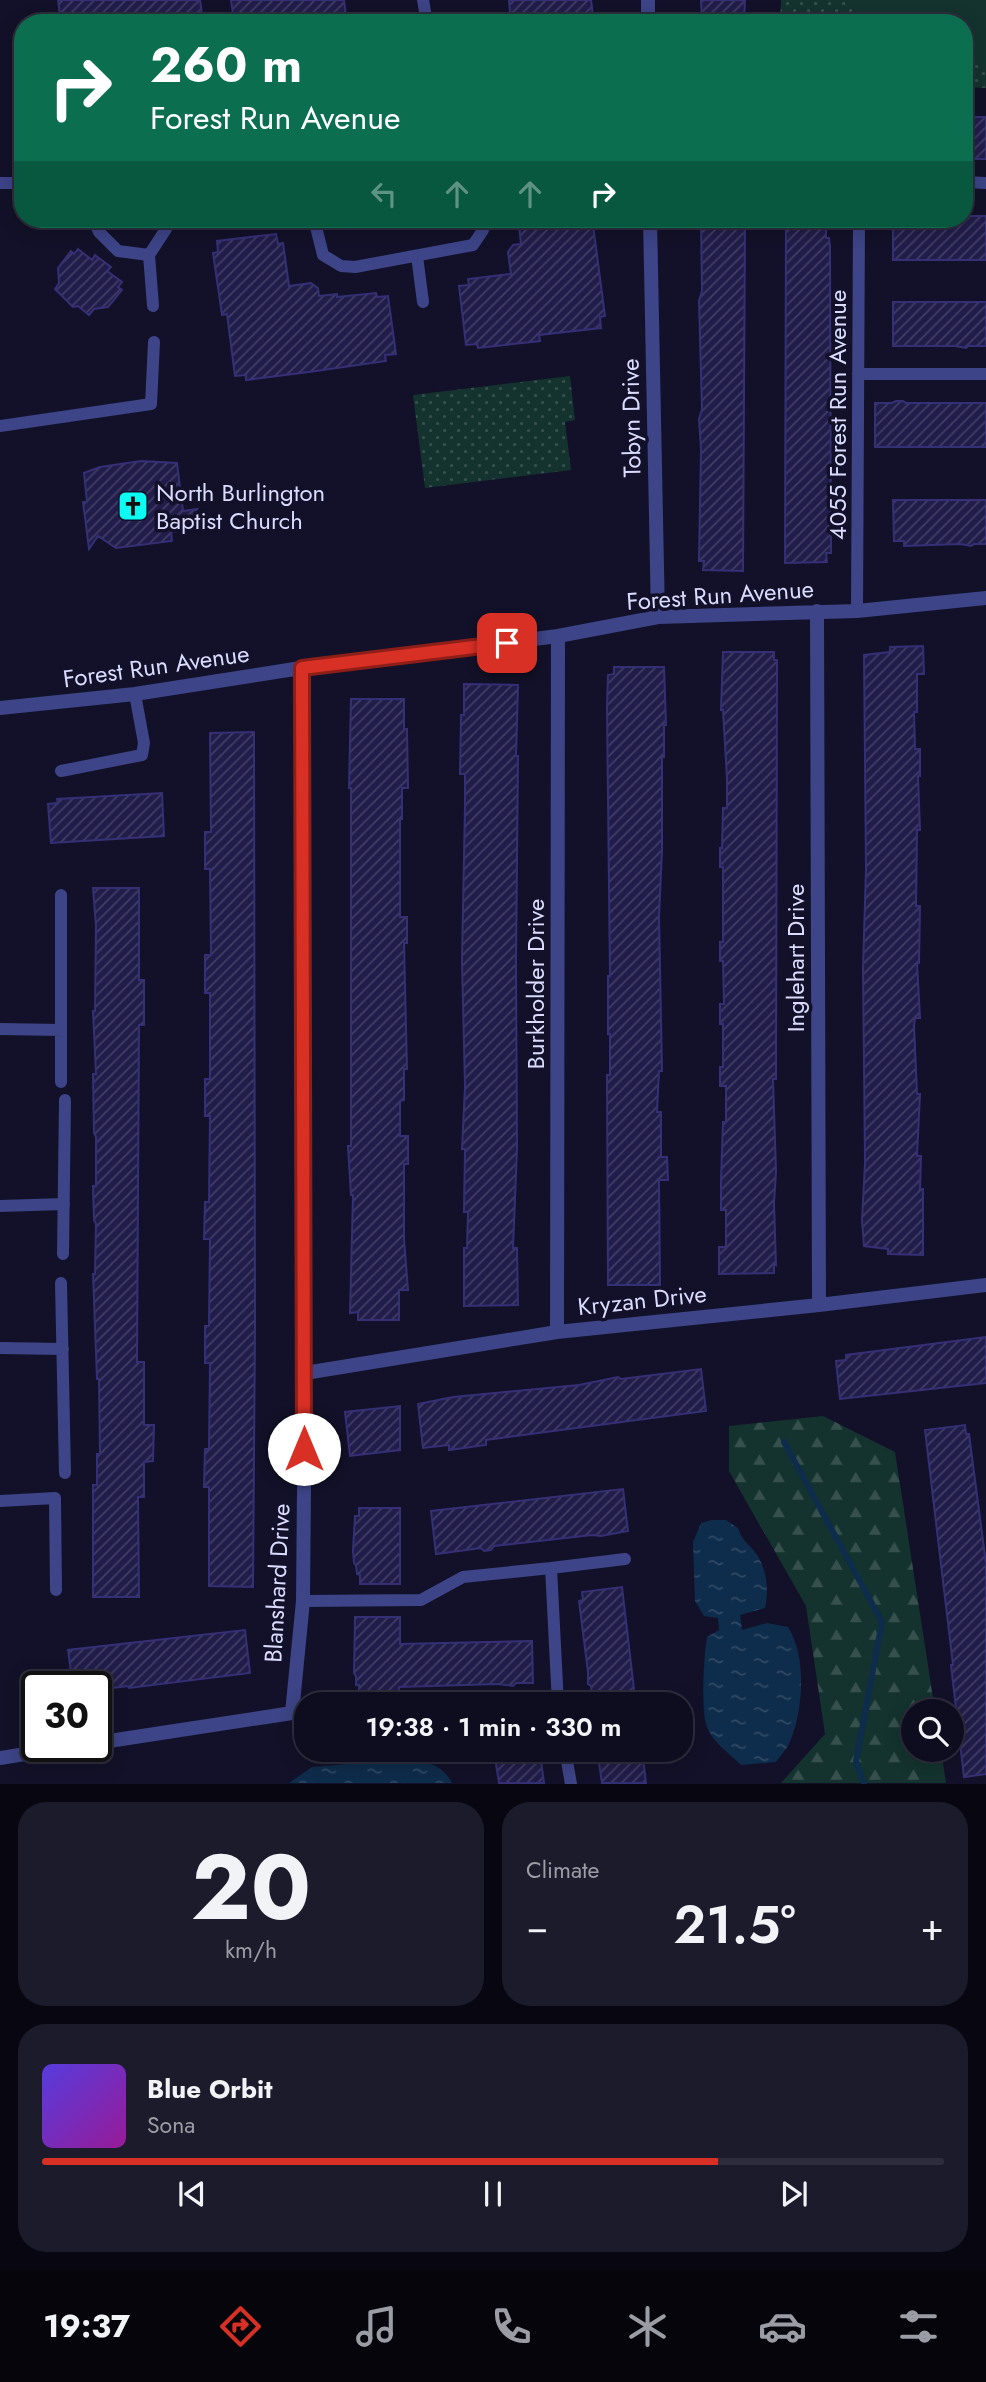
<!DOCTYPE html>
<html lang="en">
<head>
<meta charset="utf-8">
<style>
	:root { --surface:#0e0d1f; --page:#1c1b2c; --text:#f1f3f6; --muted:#9b9ca4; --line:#2e2d3d; --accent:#d93025 }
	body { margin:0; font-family:Jost,sans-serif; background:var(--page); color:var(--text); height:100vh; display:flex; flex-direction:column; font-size:26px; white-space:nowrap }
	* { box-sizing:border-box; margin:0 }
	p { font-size:23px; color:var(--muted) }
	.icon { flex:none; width:38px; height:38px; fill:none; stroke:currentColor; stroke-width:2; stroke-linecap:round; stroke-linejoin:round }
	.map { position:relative; height:1784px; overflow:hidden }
	.side { display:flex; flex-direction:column; gap:18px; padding:18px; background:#080711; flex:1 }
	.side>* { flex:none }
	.hud { position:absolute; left:14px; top:14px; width:959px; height:214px; border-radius:28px; box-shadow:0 4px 18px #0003,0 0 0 2px var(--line); background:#0b6e4f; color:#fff; overflow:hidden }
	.buttons { position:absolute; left:901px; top:1699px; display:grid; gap:14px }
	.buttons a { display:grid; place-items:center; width:63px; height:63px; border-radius:50%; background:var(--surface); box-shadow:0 4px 18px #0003,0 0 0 2px var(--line); font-size:35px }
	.speed { position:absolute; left:21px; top:1671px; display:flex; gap:14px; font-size:35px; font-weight:700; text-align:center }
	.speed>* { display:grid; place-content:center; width:91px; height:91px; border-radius:50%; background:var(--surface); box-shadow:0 4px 18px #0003,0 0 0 2px var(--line); line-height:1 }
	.speed .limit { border:4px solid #111; border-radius:10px; background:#fff; color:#111 }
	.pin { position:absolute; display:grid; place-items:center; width:60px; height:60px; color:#fff; margin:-30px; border-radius:14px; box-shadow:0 4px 10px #0006 }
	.me { position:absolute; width:77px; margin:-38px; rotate:0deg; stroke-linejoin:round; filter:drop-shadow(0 0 5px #0008) }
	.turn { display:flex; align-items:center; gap:24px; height:147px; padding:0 21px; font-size:32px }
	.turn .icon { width:91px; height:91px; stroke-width:2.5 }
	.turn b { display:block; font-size:49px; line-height:60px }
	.lanes { display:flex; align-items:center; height:66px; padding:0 21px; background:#0003; justify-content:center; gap:35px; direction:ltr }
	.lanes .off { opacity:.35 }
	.big { font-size:52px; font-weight:600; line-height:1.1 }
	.side .tile { flex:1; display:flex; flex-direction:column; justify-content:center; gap:10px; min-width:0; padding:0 24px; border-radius:28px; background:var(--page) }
	.side .dial { align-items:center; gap:0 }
	.dial b { font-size:91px; line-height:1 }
	.song { display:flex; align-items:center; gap:21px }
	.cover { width:84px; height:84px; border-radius:10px; background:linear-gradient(135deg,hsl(250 70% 55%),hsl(300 70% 35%)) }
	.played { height:7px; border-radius:4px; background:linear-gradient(90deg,var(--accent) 75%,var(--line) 75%) }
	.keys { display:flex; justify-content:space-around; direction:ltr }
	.heat { display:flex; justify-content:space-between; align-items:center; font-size:38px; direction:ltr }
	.side .tiles { flex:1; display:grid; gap:18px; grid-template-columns:1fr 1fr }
	.tile:last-child { grid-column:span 2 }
	.trip { position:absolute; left:294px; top:1692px; width:399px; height:70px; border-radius:28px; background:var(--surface); box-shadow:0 4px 18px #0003,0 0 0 2px var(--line); font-weight:600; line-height:70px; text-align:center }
	.menu { display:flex; height:112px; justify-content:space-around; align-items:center; background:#06050c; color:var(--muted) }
	.menu .icon { width:49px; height:49px }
	.menu .active { color:var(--accent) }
	.menu b { font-size:32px; color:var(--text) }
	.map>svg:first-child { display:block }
	.green { fill:url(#green-dots) }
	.forest { fill:url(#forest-firs) }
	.pitch { fill:#14332e }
	.water { fill:url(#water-ripples) }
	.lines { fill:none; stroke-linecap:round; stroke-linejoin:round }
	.stream { stroke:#0e2c4b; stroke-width:6 }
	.building { fill:url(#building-hatch); stroke:#353075; stroke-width:2 }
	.service { stroke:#3d4487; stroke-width:12 }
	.minor { stroke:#3d4487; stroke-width:14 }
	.route-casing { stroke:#8d1f18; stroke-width:18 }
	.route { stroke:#d93025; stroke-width:12 }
	.labels { text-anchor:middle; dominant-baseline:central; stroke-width:7; stroke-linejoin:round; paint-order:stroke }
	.street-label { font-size:24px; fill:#dadbfe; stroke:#121129 }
	.poi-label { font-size:24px; fill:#dadbfe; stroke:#121129; text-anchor:start }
</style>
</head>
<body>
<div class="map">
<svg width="986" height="1784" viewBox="0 0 986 1784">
	<defs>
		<pattern id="green-dots" width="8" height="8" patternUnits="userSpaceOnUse" patternTransform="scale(1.75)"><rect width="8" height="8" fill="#14332e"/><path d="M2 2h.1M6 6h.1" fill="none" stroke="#36504d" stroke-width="1.8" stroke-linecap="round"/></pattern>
		<pattern id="forest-firs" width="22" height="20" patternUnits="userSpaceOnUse" patternTransform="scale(1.75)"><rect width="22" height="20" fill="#14332e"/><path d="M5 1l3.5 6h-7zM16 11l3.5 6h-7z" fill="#36504d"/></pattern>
		<pattern id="water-ripples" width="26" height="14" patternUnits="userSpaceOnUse" patternTransform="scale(1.75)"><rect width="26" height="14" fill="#0e2c4b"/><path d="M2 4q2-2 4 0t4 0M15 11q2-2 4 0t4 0" fill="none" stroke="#304a66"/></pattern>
		<pattern id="building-hatch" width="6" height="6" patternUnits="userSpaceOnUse" patternTransform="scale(1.75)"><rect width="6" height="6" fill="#211d4a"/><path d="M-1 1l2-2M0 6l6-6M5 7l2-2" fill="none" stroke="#413d65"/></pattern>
	</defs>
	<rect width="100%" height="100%" fill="#121129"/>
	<!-- green -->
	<path class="green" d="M781,0H986V88L964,87V23H780Z
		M570,376L575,420L565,422L571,470L425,488L413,395Z"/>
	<!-- forest -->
	<path class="forest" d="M823,1416L895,1452L935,1711L914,1712V1750H941L946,1783H781L825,1734L806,1606L729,1471V1426Z"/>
	<!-- pitch -->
	<path class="pitch" d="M846,0H986V61L964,60V23C927,23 871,33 846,0Z"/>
	<!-- water -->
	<path class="water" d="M712,1520H726L738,1528C743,1543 749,1543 757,1555C767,1571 769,1590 765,1608L740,1615L742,1630L767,1623L788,1627C807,1657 803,1708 791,1739C788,1748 781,1755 776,1762L741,1765C729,1753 711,1741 706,1724C701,1707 704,1655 707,1637L719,1630L718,1618L704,1616L695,1601L693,1542L701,1523Z
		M407,1759C427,1762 442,1764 452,1783H289L312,1767Z"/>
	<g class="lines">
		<!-- stream -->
		<path class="stream" d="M784,1442L882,1622L856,1761L864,1784"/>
	</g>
	<!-- building -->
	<path class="building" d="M58,0H200L203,23H61Z
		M231,0H344L346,16L327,18L328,23L234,21Z
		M509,0H591L594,23H525L524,17L516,18L510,13Z
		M701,0H745L744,23H702Z
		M964,117H986V159H964Z
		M964,216H986V260H893V219H964Z
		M522,219H588L587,225H593L605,316L600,317L601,328L539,335L540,341L478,348L477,344L466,345L459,286L469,285L468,279L511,274L508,252L513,245L521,244L519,226L523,225Z
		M701,219H745L743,571L703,570L704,561H699L701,449L699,419L702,409L699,301L702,291Z
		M786,219H826V238H829L830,246L831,553H826L827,562L785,563Z
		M276,234L278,244L283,243L289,286L311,283L318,288L319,296L337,294V297L376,293L377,297L388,296L396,354L385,355L386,361L309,372L246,380V375L235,376L227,314L222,315L213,253L218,252L217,241Z
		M78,249L92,260L95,255L111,267L107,271L122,282L118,287L122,290L108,307L94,309L89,315L78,306L73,307L55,289L59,283L58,268L71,251L74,254Z
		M893,302H986V346H968L966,348L955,346H893Z
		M896,401H903L906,403H986V447H875V403H892Z
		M141,461L177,463L183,511L197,509L181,531L171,532L172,541L116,548L98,536L89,549L83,502H87L84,473L100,467Z
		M893,500H986V544H974L971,546L960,544L904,546V541H894Z
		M923,646L924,674H917V712H914L915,749H920V776H918L920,830H917L916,906H920L919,963H917L920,1018H915L914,1026L917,1094H920L917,1156H921L920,1189H923V1255L888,1254V1249L864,1246L862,1220L865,1163L863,969L866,869L864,655L890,652V647Z
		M723,652H774V660H777L776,1079H773L776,1172L774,1203L776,1265L774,1264V1273L719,1274V1247H726V1210H721V1179L723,1122H726V1086H720V1067H723V1024H720V1004H724L723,961H720V942H723V867H720V848H722L723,808H727V779L723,710H721Z
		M614,667H664L666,725H664V757H662V850L659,917L662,1071H659L657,1112H661V1157H667L668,1180H659L660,1285H608L607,1075H610V1034H608V976H610L607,707L608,675L614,674Z
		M464,684L518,685L516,756H518L516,961L517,1149L513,1248H517L518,1305L464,1306V1248H467L468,1212H464L465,1149H462L465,1087L462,961L465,805V774H460L461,715H464Z
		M351,699H404V729H407L408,788H402V819H400V917H407V943H404L407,1069H404V1100L400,1101V1136H408V1164H404V1239L408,1290H399V1320H358V1312L350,1313L353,1195H351L348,1146H351V788H349Z
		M254,732L255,1325L253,1587L209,1586V1487H204L205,1449H209L210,1363H205V1326H209L210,1239H204L205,1202H209L210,1116H205V1079H210V993H205V955H211L210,869H205V832H211L210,733Z
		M162,793L164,836L51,843L48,804L58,803L57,799Z
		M93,888H139V980H144V1025H139L137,1362H144V1425H154L153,1461L144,1462V1497H138L139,1597H93V1485H97V1454H100L99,1379H97L93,1274H95L96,1224L94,1220L93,1186H96V1137L94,1133L93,1074H96L93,1011H95L96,926Z
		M986,1337V1383L840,1399L836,1361L846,1360V1355Z
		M701,1369L706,1411L486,1440V1445L449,1450V1445L423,1448L418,1404L453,1397L579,1385L618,1377L621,1379Z
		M400,1406V1450L350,1456L345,1412Z
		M965,1425L966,1434H969L986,1564V1774L964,1777L951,1665H953L925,1430Z
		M623,1489L628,1531L601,1536L592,1535L494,1546L491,1550L484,1551L481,1548L436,1554L431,1511Z
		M359,1508H400V1584H360V1575L357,1574L356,1566L354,1563L353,1551L355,1516H359Z
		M622,1587L635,1698L596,1703L595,1694L592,1695L591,1686L588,1684V1672L579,1601L583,1600L582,1592Z
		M355,1617H400V1644L532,1641L533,1683H516L513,1686L498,1684L399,1687V1694H359V1685H356V1676L354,1673Z
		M245,1630L250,1673L129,1688L128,1686L96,1690V1687H73L68,1650Z
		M597,1750H642L646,1783H602Z
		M537,1752L538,1761L541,1760L544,1783H499L495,1758Z"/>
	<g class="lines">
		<!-- service -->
		<path class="service" d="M423,0L427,23
			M964,182L986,183
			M0,183H23
			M93,219L99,232L118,251L149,255
			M314,219L323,255L341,266L355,267L473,245L483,230L482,219
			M417,256L423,302
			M153,306L149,255L166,229V219
			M858,374H986
			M0,426L151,404L154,342
			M857,611L859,219
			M61,771L142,755L144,743L135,694
			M0,1029L61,1030
			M61,1082V895
			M0,1206L64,1204
			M63,1254L65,1100
			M61,1283L65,1473
			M0,1348L63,1349
			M0,1501L55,1498L56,1590
			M551,1568L625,1559
			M303,1601L421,1600L463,1577L551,1568L558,1704
			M292,1713H306
			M565,1750L571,1784"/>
		<!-- minor -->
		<path class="minor" d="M648,23V0
			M650,219L658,617
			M817,611L819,1305
			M0,708L135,694L301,668L558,636L658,617L857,611L986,598
			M557,1332L558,636
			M305,1373L557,1332L819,1305L986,1285
			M96,1743L292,1713L303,1601L305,1373L301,668
			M0,1758L74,1746"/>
	</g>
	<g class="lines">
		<!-- route casing -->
		<g class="route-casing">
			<path id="route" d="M304,1449L302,668L507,643"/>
		</g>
		<!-- route -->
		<use href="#route" class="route"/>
	</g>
	<!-- icons -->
	<defs>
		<g id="church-square" transform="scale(1.575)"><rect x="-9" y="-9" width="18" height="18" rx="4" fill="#0bfaf2" stroke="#121129"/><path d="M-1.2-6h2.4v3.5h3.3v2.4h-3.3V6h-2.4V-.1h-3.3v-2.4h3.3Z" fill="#111"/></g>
	</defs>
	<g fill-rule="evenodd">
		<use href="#church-square" x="133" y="506"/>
	</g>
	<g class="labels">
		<!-- street labels -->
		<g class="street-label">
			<text transform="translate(837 415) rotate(-90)">4055 Forest Run Avenue</text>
			<text transform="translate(631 418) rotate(-91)">Tobyn Drive</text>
			<text transform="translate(720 595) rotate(-4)">Forest Run Avenue</text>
			<text transform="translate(156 666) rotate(-8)">Forest Run Avenue</text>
			<text transform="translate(795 958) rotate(-90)">Inglehart Drive</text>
			<text transform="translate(535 984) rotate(-90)">Burkholder Drive</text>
			<text transform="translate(642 1300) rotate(-6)">Kryzan Drive</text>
			<text transform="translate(277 1583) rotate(-87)">Blanshard Drive</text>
		</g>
		<!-- poi labels -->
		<g class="poi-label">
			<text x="156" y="492">North Burlington<tspan x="156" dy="28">Baptist Church</tspan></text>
		</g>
	</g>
</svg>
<div class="buttons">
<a><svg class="icon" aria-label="search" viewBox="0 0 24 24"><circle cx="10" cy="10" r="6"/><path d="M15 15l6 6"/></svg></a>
</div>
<div class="speed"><div class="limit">30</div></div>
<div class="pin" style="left:507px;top:643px;background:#d93025"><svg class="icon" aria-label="arrive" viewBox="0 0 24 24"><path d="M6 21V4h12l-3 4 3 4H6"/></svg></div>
<svg class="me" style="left:304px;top:1449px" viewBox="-20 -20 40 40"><circle r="19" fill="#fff"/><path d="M0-13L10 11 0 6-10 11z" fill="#d93025"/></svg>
<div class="trip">19:38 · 1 min · 330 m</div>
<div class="hud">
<div class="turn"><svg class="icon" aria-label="right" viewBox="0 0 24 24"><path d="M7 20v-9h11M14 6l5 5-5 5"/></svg><div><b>260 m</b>Forest Run Avenue</div></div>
<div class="lanes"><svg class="icon off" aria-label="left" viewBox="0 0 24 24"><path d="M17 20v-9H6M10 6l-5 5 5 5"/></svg><svg class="icon off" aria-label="ahead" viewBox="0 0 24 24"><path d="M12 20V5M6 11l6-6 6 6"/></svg><svg class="icon off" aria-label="ahead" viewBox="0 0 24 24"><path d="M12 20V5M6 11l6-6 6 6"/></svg><svg class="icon" aria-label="right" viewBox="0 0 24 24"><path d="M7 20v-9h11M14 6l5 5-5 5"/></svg></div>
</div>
</div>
<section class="side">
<div class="tiles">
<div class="tile dial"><b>20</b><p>km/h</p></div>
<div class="tile"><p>Climate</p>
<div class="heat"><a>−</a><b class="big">21.5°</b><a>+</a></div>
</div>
<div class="tile">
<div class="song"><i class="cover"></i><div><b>Blue Orbit</b><p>Sona</p></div></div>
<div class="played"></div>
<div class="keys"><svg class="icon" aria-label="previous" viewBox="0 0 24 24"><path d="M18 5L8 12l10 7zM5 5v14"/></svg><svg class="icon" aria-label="pause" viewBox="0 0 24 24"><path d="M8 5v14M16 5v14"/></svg><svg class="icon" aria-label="next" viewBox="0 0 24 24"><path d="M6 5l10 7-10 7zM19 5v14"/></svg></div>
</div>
</div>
</section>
<nav class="menu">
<b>19:37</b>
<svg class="icon active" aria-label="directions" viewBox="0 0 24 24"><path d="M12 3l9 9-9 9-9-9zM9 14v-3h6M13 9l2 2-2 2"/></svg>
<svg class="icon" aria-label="music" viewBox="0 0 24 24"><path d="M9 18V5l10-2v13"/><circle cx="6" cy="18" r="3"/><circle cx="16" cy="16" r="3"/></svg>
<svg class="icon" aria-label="phone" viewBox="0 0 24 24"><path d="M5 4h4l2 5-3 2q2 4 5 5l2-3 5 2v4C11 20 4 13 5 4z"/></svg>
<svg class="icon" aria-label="climate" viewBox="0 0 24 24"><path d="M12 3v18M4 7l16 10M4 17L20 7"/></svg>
<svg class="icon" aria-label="car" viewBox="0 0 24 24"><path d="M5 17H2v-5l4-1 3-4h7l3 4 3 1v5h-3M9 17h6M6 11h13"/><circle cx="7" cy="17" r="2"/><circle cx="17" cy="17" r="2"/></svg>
<svg class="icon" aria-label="filters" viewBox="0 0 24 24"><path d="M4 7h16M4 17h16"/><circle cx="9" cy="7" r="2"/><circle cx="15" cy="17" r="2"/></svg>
</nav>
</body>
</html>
